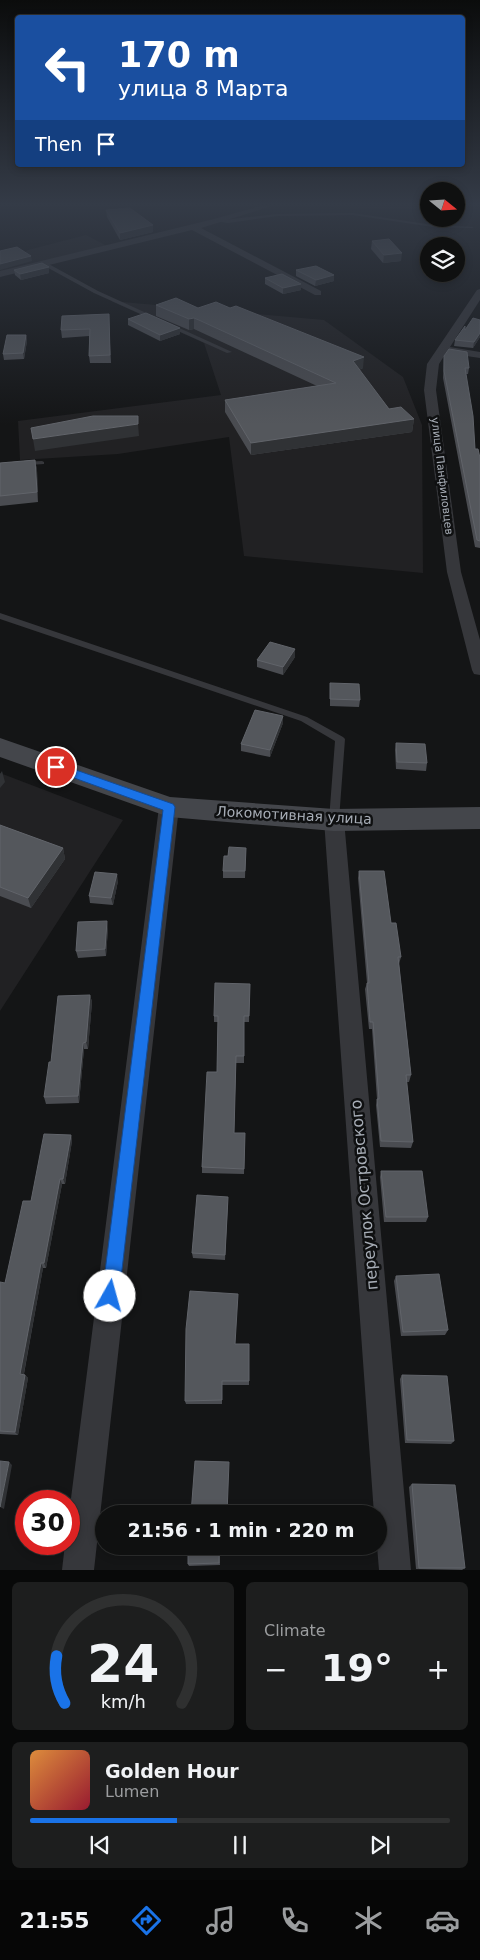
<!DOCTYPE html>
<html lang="en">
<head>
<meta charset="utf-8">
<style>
	:root { --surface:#0f1010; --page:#1d1e1e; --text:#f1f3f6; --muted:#9b9d9f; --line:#2f3030; --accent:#1a73e8 }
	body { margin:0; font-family:"DejaVu Sans",sans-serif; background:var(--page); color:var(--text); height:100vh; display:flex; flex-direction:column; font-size:19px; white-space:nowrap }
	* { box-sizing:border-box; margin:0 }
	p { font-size:16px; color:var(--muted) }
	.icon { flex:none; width:28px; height:28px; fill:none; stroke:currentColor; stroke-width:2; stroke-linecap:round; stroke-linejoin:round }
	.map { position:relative; height:1570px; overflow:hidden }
	.drawer { display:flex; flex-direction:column; gap:12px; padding:12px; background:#080909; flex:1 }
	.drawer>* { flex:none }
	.banner { position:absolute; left:15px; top:15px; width:450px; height:152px; border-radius:5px; box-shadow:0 2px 8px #0003,0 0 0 1px var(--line); background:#1a4fa0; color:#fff; overflow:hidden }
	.needle { width:32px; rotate:108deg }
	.fabs { position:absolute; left:420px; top:182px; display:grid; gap:10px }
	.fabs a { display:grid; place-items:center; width:45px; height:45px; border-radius:50%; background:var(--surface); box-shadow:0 2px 8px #0003,0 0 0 1px var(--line); font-size:25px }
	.speed { position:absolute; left:15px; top:1490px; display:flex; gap:10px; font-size:25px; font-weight:700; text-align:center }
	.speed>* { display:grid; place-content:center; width:65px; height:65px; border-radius:50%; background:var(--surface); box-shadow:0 2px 8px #0003,0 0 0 1px var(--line); line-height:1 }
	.speed .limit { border:8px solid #d22; background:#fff; color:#111 }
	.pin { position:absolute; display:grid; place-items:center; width:42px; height:42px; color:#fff; margin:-21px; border:2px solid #fff; border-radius:50%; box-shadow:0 1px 5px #0007 }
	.me { position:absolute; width:55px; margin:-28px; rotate:7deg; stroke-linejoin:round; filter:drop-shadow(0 0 4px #0008) }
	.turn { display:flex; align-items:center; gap:18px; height:105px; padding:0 20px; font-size:22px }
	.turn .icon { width:65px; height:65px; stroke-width:2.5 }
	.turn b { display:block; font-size:35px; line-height:42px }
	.then { display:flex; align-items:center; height:48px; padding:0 20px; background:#0003; gap:10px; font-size:19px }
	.big { font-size:38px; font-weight:700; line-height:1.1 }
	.drawer .widget { flex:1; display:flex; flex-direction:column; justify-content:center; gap:8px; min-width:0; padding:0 18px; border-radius:8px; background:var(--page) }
	.drawer .dial { align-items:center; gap:0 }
	.dial svg { height:130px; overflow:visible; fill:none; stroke:var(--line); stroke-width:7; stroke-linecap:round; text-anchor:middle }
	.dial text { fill:var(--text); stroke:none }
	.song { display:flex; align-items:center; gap:15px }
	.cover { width:60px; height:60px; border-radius:8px; background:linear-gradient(135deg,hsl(30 70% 55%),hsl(350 70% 35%)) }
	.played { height:5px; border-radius:2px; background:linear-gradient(90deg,var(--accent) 35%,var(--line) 35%) }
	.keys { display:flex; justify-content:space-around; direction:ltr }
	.heat { display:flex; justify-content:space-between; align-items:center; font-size:28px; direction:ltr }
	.drawer .tiles { flex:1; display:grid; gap:12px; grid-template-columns:1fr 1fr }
	.widget:last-child { grid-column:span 2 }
	.trip { position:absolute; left:95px; top:1505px; width:292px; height:50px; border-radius:25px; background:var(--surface); box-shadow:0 2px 8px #0003,0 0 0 1px var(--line); font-weight:700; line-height:50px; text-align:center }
	.menu { display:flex; height:80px; justify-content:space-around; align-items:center; background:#060606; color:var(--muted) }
	.menu .icon { width:35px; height:35px }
	.menu .selected { color:var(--accent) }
	.menu b { font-size:22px; color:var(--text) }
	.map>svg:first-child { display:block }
	.built { fill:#212123 }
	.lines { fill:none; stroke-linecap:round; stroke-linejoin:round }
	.service { fill:#36373b; fill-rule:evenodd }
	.minor { fill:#36373b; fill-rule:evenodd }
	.secondary { fill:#44464b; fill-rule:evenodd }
	.wall { fill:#4a4c51 }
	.shaded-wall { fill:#303235 }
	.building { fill:#54575c; stroke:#61646a }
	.route { fill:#1a73e8; stroke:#114b97 }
	.labels { text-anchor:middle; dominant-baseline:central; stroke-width:5; stroke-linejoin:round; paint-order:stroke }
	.far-street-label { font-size:11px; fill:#a7adb6; stroke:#0f1011 }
	.street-label { font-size:14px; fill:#a7adb6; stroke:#0f1011 }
	.near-street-label { font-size:16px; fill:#a7adb6; stroke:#0f1011 }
</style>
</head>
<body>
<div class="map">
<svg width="480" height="1570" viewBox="0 0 480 1570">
	<rect width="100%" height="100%" fill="#141516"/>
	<!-- built -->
	<path class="built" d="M277,206H429V210L415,209Z
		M86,235L109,247L0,272V259L20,255L28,250Z
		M111,301L324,320L403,377L422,425L423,573L244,556L229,437L118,454L20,460L18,421L221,395L204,343Z
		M0,773L123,820L0,1011Z"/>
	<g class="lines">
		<!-- service -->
		<path class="service" d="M353,213L433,225L474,227L472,228L433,227L353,215L277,216L228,223L215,221L277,214Z
			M41,262H45L98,291L232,352L227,353L94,293L41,264Z
			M42,461L44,462V464L0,467V463Z
			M0,613L307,717L343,737L345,739L339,820L338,823H330L329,820L335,741L301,721L0,619Z"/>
		<!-- minor -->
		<path class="minor" d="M260,206H272L201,228L321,291V295H315L192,230L0,277V271L214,219Z
			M480,289V300L450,347L480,352V358L446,353L439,364L436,390L461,572L480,640V675L474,674L472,670L447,572L424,390L427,364L477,290Z
			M169,800L176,802L179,807L94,1570H62L65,1544H69V1514L159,807L162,802Z
			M334,813L341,815L344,820L411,1570H379L377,1546H379V1514H374L324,820L327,815Z"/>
		<!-- secondary -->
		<path class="secondary" d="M0,738L170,797L334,809L480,807V829L334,831L169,817L0,757Z"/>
	</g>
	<!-- wall -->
	<path class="wall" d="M106,210L153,232L120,240L107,217Z
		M372,241L401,261L383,263L371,249Z
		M49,267V273L21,280L15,275L14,270Z
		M296,270L334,281L315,286L296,276Z
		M265,278L301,290L283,294L265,284Z
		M156,305L198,308L363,368L359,370L389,409L414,419L412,432L251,455L225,412V400L317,386L194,329L189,330L156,316Z
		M128,319L180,334L160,341L128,325Z
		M480,320V337L473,348L454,346L455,340L465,330Z
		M109,322L111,363H90L89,356V336L62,338L61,330Z
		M26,335L27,341L24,359L4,360L3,354Z
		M444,356L469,368L468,374H466L475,449L480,458V549V548L475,547L443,378Z
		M35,460L37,470L38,502L0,506V463Z
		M295,657L283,675L257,667V660Z
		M330,683L360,700L359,707L330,706Z
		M283,723L270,757L241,751V744Z
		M396,743L427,763L426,771L396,769L395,750Z
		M0,825L63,848L65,859L31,908L0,896Z
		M246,848L245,878H223V871L228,856Z
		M359,871L391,923L401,957L399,964L411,1075L409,1082H406L413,1142L411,1148L380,1147L376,1105L377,1099L372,1029H369L365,989L367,983L358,878Z
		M118,881L113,905L90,903L89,896Z
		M108,928L106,956L78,958L76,951Z
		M250,984L249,1022H244V1063H236L234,1133H245L244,1174L202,1173V1167L217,1072L218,1022H214V1016Z
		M90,995L92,1002L88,1049H84L79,1103L46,1104L44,1097Z
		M71,1135L72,1141L65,1184H62L46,1268H43L24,1374L28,1378L18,1435L0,1434V1285L5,1283L31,1201Z
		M381,1171L428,1217L426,1222H384L380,1177Z
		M228,1202L225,1260L193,1258L192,1253Z
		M396,1276L448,1330L445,1335L401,1336L394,1281Z
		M236,1344H249V1385H222V1404H186L185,1401Z
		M402,1375L454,1441L451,1444L405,1443L400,1379Z
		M412,1484L465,1568L462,1570L416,1569L409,1487Z
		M220,1546V1565L189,1566L188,1564Z"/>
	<!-- shaded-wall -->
	<path class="shaded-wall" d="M153,225V232L120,240V233Z
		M402,253L401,261L383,263L384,255Z
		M31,256L32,261L0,270V264Z
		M49,267V273L21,280L20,274Z
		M334,275V281L315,286L316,280Z
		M301,284V290L283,294V288Z
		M194,318V329L189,330V319Z
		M180,328V334L160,341V335Z
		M480,333V337L473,348L474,342Z
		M26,335L27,341L24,359L23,353Z
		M364,357L363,368L352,373L353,361Z
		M414,419L412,432L251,455V443Z
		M138,424L139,436L35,451L33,439Z
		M35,460L37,470L38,502L37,492Z
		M295,649V657L283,675V667Z
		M283,716V723L270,757V750Z
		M2,771L5,782L0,788V774Z
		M63,848L65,859L31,908L28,898Z
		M117,874L118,881L113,905L111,898Z
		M107,921L108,928L106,956L105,949Z
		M90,995L92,1002L88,1049L86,1042Z
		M83,1043L84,1049L79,1103L78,1096Z
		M71,1135L72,1141L65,1184L63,1179Z
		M60,1179L62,1184L46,1268L44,1263Z
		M41,1263L43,1268L23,1378L20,1374Z
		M25,1375L28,1378L18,1435L15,1432Z
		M9,1462L12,1465L4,1509L0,1507Z"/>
	<!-- building -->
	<path class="building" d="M130,208L153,225L120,233L106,210Z
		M389,239L402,253L384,255L372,241Z
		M17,247L31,256L0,264V251Z
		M42,263L49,267L20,274L14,270Z
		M316,266L334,275L316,280L296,270Z
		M282,274L301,284L283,288L265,278Z
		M176,298L198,308L216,302L230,308L236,306L364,357L353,361L389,409L401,407L414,419L251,443L225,400L336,383L201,321L194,318L189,319L156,305Z
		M146,313L180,328L160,335L128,319Z
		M109,314L110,355L89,356L90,329L61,330L62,316Z
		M473,318L480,320V333L474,342L455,340L465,326V330Z
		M7,335H26L23,353L3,354Z
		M449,349L467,352L469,368H465L473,416L475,449H478L480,458V541L477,540L444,371V356Z
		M93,416H138V424L33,439L31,428Z
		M35,460L37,492L0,496V463Z
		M270,642L295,649L283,667L257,660Z
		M330,683L359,684L360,700L330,699Z
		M255,710L283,716L270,750L241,744Z
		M396,743L425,744L427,763L397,762Z
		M0,825L63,848L28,898L0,887Z
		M229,847L246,848L245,871H223L224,856H228Z
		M359,871H384L391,923H396L401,957H398L411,1075H406L413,1142L381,1141L377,1099H379L373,1022H370L367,983H369Z
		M95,872L117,874L111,898L89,896Z
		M107,921L105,949L76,951L78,922Z
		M215,983L250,984L249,1016H244V1056H236L234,1133H245L244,1169L202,1167L207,1072H217L218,1016H214Z
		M90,995L86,1042L83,1043L78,1096L44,1097L49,1062H51L58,996Z
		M44,1134L71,1135L63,1179H60L44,1263H41L20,1374L25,1375L15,1432L0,1431V1282L5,1283L23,1201H31Z
		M381,1171H422L428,1217H386Z
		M197,1195L228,1197L225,1255L192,1253Z
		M439,1274L448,1330L403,1332L396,1276Z
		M190,1291L238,1294L235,1344H249V1381H222V1400L185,1401L186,1329Z
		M402,1375L447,1376L454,1441L407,1440Z
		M0,1461L9,1462L0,1507Z
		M195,1461L229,1462L227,1514H191Z
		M412,1484L455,1485L465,1568H419Z
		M188,1546H219V1563L188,1564Z"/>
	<!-- sky -->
	<linearGradient id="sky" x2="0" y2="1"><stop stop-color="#0b0c0c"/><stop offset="0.48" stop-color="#343b47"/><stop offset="1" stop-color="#343b47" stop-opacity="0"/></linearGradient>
	<rect width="480" height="425" fill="url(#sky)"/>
	<!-- route -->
	<path class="route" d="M56,763L173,804L175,807L119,1296L117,1302L110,1305L104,1302L102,1296L163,810L52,770L51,767L52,764Z"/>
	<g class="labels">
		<!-- far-street labels -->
		<g class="far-street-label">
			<text transform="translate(442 476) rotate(83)">улица Панфиловцев</text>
		</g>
		<!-- street labels -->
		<g class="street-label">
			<text transform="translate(294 815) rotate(3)">Локомотивная улица</text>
		</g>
		<!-- near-street labels -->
		<g class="near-street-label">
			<text transform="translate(364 1195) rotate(-95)">переулок Островского</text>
		</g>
	</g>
</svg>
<div class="fabs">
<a><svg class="needle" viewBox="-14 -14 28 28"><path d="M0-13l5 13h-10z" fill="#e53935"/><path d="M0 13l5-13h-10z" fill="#9b9d9f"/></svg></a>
<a><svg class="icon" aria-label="layers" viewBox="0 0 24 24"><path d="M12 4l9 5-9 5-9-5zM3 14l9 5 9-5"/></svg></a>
</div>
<div class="speed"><div class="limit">30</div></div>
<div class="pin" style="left:56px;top:767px;background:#d93025"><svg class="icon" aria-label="arrive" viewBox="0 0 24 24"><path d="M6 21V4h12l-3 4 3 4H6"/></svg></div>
<svg class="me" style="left:110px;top:1296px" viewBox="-20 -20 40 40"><circle r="19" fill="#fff"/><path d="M0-13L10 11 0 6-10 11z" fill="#1a73e8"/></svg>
<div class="trip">21:56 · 1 min · 220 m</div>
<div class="banner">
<div class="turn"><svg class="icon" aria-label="left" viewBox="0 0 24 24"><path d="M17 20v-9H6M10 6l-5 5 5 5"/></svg><div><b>170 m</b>улица 8 Марта</div></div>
<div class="then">Then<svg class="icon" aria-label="arrive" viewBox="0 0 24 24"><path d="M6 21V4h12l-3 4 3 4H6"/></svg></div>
</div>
</div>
<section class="drawer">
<div class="tiles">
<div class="widget dial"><svg viewBox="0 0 100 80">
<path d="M14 69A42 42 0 1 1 86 69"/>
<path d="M14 69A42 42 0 0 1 9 40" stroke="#1a73e8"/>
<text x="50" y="56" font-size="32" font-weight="700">24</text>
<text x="50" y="72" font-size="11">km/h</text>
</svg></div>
<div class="widget"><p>Climate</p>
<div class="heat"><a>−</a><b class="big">19°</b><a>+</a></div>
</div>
<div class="widget">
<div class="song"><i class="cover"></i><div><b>Golden Hour</b><p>Lumen</p></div></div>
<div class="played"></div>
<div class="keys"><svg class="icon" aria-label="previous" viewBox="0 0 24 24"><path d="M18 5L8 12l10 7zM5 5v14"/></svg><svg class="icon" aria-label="pause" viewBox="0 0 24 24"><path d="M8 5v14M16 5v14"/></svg><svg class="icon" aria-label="next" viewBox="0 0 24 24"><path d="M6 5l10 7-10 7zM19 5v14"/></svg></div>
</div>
</div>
</section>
<nav class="menu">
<b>21:55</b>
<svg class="icon selected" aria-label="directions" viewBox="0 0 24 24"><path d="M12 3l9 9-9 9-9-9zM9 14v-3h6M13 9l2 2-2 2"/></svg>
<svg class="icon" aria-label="music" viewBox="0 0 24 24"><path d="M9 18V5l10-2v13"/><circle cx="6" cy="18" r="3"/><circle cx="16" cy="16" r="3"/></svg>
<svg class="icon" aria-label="phone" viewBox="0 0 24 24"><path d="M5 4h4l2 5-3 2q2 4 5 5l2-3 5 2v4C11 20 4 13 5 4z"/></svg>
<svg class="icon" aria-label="climate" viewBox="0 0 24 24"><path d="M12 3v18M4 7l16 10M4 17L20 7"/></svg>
<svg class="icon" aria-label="car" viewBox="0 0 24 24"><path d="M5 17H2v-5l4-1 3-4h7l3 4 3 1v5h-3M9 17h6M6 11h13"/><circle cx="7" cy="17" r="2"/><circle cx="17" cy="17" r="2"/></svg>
</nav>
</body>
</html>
